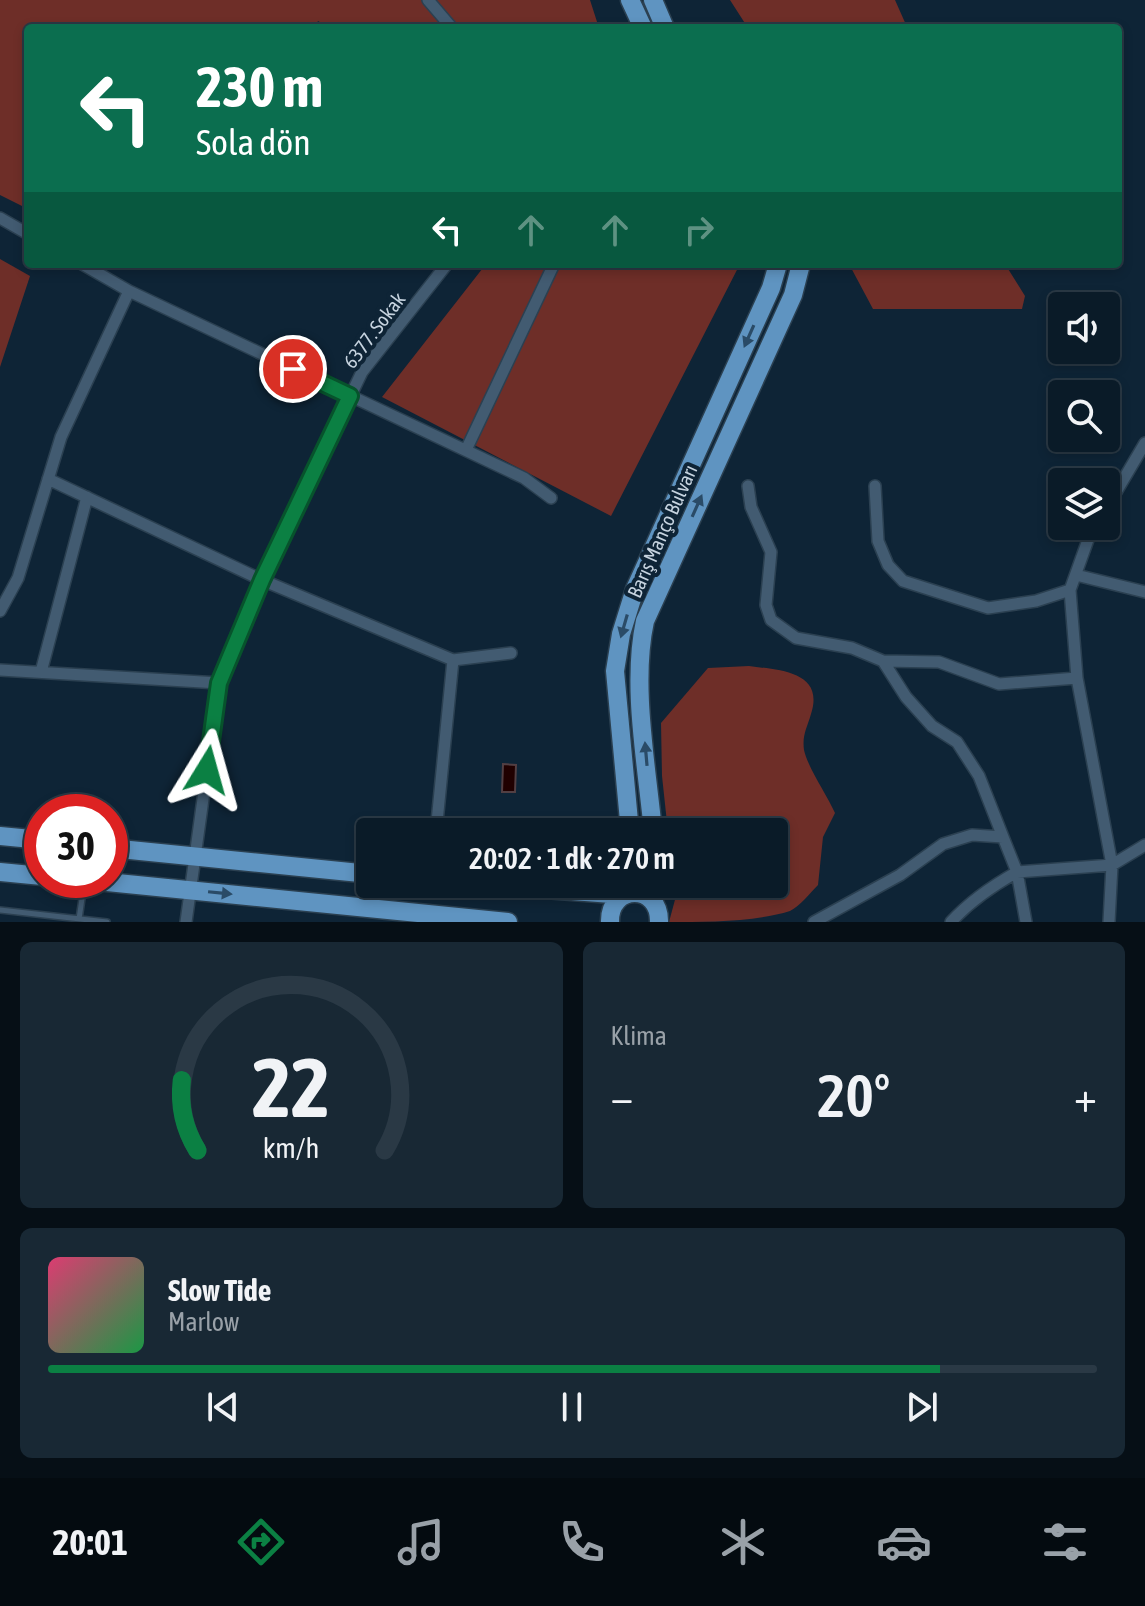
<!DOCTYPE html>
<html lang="tr">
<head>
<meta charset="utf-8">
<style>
	:root { --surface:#0a1b28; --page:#182834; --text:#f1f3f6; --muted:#99a1a8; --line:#2a3945; --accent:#0b8043 }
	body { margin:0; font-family:"Asap Condensed",sans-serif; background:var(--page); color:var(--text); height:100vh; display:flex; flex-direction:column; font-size:30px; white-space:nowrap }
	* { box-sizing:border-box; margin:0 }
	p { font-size:26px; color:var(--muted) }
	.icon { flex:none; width:44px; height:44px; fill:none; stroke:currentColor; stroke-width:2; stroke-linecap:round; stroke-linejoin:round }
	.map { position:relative; height:922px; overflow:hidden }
	.side { display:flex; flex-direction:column; gap:20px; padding:20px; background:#060f16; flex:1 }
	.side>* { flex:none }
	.top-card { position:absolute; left:24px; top:24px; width:1098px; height:244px; border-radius:8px; box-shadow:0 4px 12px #0003,0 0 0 2px var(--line); background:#0b6e4f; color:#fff; overflow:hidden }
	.tools { position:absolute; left:1048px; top:292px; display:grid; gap:16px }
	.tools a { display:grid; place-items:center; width:72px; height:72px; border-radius:8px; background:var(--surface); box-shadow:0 4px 12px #0003,0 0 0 2px var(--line); font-size:40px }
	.speed { position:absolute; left:24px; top:794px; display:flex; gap:16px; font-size:40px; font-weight:700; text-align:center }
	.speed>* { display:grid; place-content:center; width:104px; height:104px; border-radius:50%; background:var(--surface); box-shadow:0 4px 12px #0003,0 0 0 2px var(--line); line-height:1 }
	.speed .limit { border:12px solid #d22; background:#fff; color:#111 }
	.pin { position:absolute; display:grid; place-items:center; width:68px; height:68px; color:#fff; margin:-34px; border:4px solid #fff; border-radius:50%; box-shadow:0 2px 8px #0007 }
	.me { position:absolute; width:88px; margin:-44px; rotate:8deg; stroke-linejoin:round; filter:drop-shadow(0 0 6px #0008) }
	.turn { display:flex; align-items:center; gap:28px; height:168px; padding:0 40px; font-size:36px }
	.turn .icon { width:104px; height:104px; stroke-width:2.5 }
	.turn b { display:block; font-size:56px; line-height:68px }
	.lanes { display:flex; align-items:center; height:76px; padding:0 40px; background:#0003; justify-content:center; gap:40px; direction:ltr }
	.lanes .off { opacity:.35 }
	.big { font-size:60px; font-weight:600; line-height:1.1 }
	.side .tile { flex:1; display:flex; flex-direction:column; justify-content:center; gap:12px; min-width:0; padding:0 28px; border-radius:12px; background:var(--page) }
	.side .dial { align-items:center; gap:0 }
	.dial svg { height:208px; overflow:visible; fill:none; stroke:var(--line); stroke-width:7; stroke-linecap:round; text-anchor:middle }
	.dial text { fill:var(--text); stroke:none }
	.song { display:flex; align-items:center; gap:24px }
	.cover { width:96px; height:96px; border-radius:12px; background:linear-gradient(135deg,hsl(340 70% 55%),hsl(140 70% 35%)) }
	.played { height:8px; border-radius:4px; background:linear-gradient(90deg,var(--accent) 85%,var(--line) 85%) }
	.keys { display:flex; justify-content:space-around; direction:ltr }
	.heat { display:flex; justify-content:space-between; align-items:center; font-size:44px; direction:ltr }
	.side .tiles { flex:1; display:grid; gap:20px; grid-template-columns:1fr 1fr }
	.tile:last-child { grid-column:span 2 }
	.trip { position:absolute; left:356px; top:818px; width:432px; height:80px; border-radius:8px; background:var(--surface); box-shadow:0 4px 12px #0003,0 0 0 2px var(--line); font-weight:600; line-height:80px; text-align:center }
	.tab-bar { display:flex; height:128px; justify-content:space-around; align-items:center; background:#040b10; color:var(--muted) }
	.tab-bar .icon { width:56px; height:56px }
	.tab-bar .active { color:var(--accent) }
	.tab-bar b { font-size:36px; color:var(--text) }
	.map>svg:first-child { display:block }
	.green { fill:#6e2e28 }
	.water { fill:#200000; stroke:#523f43; stroke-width:2 }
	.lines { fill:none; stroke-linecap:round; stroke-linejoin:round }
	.service-casing { stroke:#2b4051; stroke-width:8 }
	.minor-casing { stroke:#2b4051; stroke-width:14 }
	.primary-casing { stroke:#2b4051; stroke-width:21 }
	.service { stroke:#425b71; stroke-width:5 }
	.minor { stroke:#425b71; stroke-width:11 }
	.primary { stroke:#5f94c1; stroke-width:18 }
	.oneway { fill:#2a4b67 }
	.route-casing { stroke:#07532c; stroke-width:20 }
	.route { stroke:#0b8043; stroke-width:14 }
	.labels { text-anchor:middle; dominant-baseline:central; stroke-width:8; stroke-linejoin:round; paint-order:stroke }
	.street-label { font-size:20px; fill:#c6d3df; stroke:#0e2436 }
</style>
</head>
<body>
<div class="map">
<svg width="1145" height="922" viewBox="0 0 1145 922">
	<rect width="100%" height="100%" fill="#0e2436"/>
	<!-- green -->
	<path class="green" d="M0,0H590L599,28H330L318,21L314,28H28V209L0,195Z
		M730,0H895L907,27L910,28H748Z
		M0,259L30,276L0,367Z
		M486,264H740L611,516L382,397Z
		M849,264H1005L1025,296L1022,309H873Z
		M749,666C778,670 825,671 811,714C807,728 802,735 804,750C808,768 827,795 835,813L823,837L818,885C810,893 800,906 790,911C755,922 706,922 669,922L676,896L674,884H774V832H668L662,776L661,723L708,668Z"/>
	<!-- water -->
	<path class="water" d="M503,764L516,765L515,792H502Z"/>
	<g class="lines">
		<!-- service casing -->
		<g class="service-casing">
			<path id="service" d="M0,910L107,922
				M79,919L84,885"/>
		</g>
		<!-- minor casing -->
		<g class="minor-casing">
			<path id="minor" d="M428,0L452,28
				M0,218L28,234
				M82,264L129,291
				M466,450L554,264
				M48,479L262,580L453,660L436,832
				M748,486L751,507L771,552L766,605L771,620L796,638L852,648L883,661L906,697L932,726L957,742L979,776L1003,837
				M875,486L878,541L888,565L903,581L988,608L1036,601L1070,590
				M1106,509L1145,443
				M1096,526L1089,537L1070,590L1077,678L1112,865L1109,922
				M1076,575L1145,592
				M0,611L18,578L61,437L129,291L524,478L551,498
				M453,660L511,653
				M883,661L939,662L999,684L1077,678
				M0,670L219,683
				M41,672L87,497
				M186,922L219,683L262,580L362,372L447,264
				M814,922L900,875L943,844L972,835L1003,837L1017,872L1112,865L1145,845
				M951,922C970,901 992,886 1017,872L1026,922"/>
		</g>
		<!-- primary casing -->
		<g class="primary-casing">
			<path id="primary" d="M630,0L643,28
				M653,0L665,28
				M630,832L615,671L621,634L635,589L771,288L778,264
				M653,832C647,766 631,685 645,621L793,295L801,264
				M0,836L42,840
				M110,848L370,874
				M0,872L42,876
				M87,880L508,922
				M478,884L625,895L627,884
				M610,922C609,884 660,883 659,922"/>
		</g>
		<!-- service -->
		<use href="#service" class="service"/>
		<!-- minor -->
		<use href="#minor" class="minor"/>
		<!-- primary -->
		<use href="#primary" class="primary"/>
	</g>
	<!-- one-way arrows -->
	<defs><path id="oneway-solid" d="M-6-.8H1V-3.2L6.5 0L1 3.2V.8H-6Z" transform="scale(2)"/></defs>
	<g class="oneway">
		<use href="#oneway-solid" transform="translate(749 336) rotate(114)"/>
		<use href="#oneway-solid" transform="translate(697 506) rotate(-66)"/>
		<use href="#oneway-solid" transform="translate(624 626) rotate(106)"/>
		<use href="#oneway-solid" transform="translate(646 754) rotate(-95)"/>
		<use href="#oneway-solid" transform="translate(220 893) rotate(6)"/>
	</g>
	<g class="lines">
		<!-- route casing -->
		<g class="route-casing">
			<path id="route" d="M207,770L219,683L262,580L350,396L293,369"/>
		</g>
		<!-- route -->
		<use href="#route" class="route"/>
	</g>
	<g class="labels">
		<!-- street labels -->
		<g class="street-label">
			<text transform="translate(374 330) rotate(-53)">6377. Sokak</text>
			<text transform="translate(662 531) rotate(-66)">Barış Manço Bulvarı</text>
		</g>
	</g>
</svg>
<div class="tools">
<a><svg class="icon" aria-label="sound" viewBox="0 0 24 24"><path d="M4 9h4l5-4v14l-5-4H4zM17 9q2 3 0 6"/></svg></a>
<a><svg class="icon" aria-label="search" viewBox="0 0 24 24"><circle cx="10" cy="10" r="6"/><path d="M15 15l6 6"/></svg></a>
<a><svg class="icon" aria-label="layers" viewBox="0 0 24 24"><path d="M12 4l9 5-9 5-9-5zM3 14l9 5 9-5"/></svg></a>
</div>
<div class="speed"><div class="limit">30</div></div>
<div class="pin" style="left:293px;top:369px;background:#d93025"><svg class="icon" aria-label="arrive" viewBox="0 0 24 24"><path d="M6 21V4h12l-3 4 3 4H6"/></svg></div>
<svg class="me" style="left:207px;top:770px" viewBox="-20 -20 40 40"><path d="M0-17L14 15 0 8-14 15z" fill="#0b8043" stroke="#fff" stroke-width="4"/></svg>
<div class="trip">20:02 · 1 dk · 270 m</div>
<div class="top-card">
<div class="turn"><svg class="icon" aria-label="left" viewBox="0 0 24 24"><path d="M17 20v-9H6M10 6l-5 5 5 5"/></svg><div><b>230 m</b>Sola dön</div></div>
<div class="lanes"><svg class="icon" aria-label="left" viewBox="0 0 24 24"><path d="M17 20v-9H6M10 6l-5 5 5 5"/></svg><svg class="icon off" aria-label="ahead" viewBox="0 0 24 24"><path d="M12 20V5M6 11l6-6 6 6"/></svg><svg class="icon off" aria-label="ahead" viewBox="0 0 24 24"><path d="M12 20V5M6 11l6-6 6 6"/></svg><svg class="icon off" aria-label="right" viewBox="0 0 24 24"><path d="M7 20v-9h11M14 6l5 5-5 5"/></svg></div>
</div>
</div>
<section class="side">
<div class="tiles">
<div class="tile dial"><svg viewBox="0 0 100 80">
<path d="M14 69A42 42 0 1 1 86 69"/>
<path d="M14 69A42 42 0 0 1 8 42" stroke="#0b8043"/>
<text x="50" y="56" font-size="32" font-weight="700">22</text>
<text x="50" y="72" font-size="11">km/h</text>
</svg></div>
<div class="tile"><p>Klima</p>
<div class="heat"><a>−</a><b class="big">20°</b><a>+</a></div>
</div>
<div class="tile">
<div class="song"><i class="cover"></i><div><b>Slow Tide</b><p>Marlow</p></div></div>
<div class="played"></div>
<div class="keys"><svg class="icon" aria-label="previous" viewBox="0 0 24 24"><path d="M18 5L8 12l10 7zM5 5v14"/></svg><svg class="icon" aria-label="pause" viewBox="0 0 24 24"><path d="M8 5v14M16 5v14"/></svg><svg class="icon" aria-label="next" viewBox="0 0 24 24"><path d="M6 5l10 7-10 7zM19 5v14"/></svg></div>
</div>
</div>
</section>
<nav class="tab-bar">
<b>20:01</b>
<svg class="icon active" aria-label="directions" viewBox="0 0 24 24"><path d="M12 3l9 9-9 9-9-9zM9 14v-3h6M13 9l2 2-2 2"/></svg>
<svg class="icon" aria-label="music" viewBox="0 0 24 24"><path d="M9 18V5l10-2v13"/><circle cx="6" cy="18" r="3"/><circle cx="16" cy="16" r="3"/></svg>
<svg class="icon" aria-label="phone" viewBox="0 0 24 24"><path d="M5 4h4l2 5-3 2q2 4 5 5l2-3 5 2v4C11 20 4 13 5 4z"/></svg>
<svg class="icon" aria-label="climate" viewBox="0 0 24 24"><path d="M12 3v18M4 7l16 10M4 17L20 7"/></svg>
<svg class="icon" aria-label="car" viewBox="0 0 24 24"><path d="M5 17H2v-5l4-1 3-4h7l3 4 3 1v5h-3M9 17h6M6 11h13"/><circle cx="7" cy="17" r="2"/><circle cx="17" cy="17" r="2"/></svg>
<svg class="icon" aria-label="filters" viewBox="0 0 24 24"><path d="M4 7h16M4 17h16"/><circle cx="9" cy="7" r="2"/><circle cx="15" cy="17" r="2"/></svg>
</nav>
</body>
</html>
